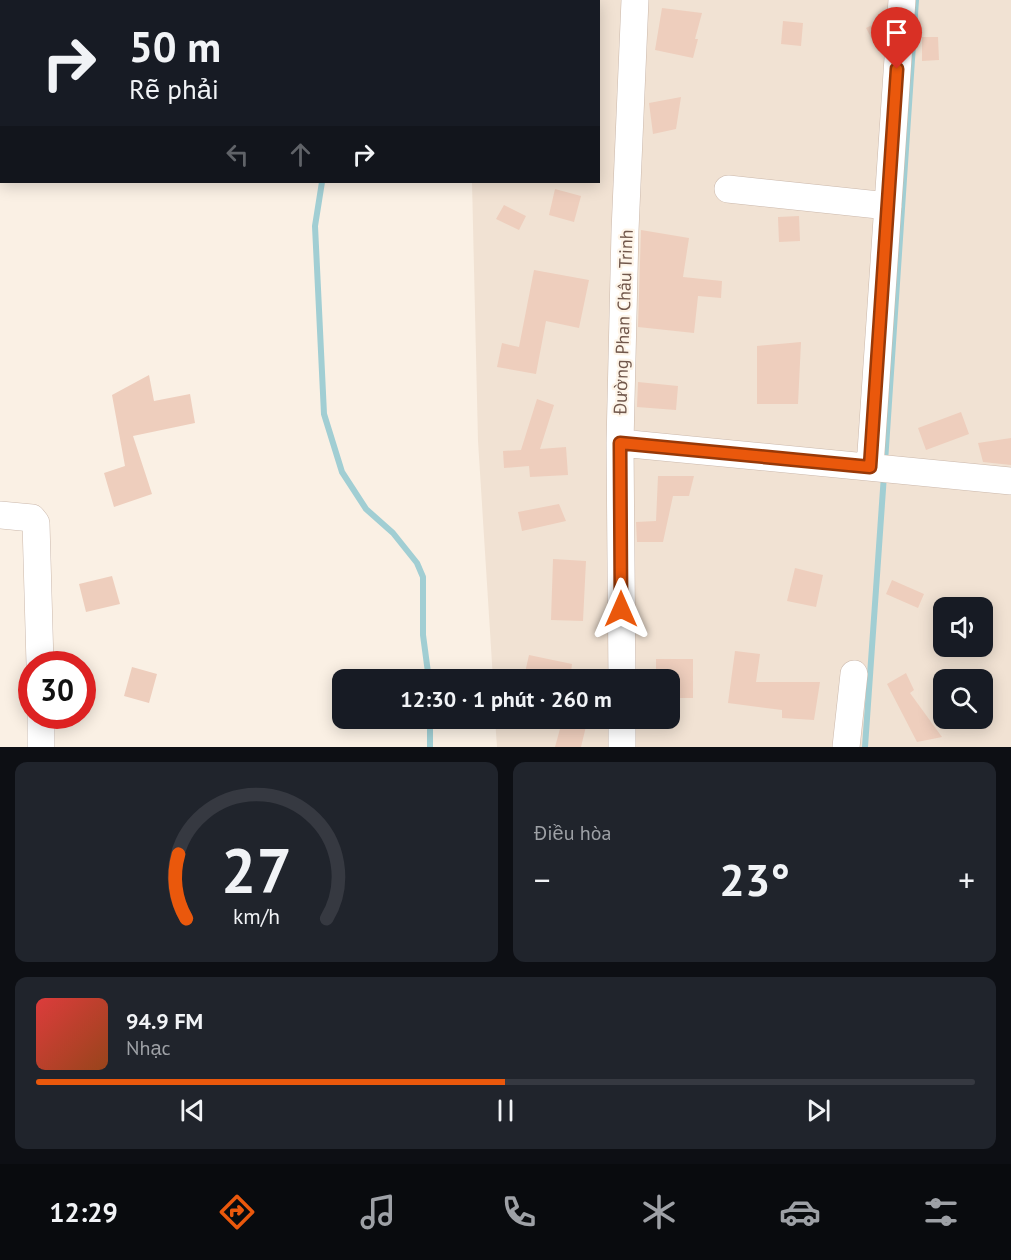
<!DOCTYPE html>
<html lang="vi">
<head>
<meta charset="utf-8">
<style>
	:root { --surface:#171b24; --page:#20242c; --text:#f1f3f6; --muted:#9ea1a6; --line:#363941; --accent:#ea580c }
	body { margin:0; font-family:"PT Sans",sans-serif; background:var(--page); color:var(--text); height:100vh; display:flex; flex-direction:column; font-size:22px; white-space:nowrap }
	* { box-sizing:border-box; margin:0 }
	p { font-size:20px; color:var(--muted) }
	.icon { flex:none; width:33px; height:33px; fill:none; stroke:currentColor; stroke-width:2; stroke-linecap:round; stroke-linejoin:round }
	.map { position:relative; height:747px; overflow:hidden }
	.details { display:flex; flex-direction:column; gap:15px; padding:15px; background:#0d0f14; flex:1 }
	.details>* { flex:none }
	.banner { position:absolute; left:0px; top:0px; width:600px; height:183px; box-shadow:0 3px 15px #0003; background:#171b24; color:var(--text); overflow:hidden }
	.buttons { position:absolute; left:933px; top:597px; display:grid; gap:12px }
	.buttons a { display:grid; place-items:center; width:60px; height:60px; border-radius:12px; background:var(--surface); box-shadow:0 3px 15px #0003; font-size:30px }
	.speed { position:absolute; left:18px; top:651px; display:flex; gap:12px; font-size:30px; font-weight:700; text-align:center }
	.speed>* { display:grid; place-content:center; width:78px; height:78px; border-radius:50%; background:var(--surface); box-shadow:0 3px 15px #0003; line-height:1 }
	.speed .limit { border:9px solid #d22; background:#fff; color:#111 }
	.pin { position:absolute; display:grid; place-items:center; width:51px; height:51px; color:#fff; margin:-62px -26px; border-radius:50% 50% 50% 0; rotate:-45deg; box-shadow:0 0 6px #0007 }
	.pin .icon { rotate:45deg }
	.me { position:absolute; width:66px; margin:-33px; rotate:0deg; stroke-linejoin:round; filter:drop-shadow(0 0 4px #0008) }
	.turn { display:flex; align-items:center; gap:21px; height:126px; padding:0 30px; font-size:27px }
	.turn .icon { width:78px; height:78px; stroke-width:2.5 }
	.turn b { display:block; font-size:42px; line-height:51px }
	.lanes { display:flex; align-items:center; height:57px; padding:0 30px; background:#0003; justify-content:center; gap:30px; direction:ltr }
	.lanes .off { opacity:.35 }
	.big { font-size:45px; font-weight:800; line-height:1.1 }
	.details .card { flex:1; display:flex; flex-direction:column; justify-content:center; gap:9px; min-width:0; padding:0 21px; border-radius:12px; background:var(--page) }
	.details .dial { align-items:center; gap:0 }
	.dial svg { height:156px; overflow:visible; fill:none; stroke:var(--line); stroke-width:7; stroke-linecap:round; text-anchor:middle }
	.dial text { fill:var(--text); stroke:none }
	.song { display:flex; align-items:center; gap:18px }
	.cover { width:72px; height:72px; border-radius:9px; background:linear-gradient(135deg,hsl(0 70% 55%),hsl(20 70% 35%)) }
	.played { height:6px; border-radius:3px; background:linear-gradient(90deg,var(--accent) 50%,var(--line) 50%) }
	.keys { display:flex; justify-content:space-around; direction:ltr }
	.heat { display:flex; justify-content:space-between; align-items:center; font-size:33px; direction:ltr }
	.details .tiles { flex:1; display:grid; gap:15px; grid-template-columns:1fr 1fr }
	.card:last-child { grid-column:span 2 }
	.trip { position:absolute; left:332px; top:669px; width:348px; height:60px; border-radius:12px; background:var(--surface); box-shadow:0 3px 15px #0003; font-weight:800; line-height:60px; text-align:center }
	.tab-bar { display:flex; height:96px; justify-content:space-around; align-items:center; background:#090b0e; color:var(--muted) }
	.tab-bar .icon { width:42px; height:42px }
	.tab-bar .selected { color:var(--accent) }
	.tab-bar b { font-size:27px; color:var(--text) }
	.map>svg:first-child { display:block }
	.residential { fill:#f1e2d3; fill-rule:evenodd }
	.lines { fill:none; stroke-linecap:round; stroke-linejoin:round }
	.stream { stroke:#a1ced3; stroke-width:6 }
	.building { fill:#eecebd }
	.minor-casing { stroke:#cbb8ab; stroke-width:28 }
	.minor { stroke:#fff; stroke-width:27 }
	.route-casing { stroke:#983908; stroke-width:15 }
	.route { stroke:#ea580c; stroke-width:10 }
	.labels { text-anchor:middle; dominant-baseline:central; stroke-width:4.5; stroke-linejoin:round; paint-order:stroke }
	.street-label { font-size:18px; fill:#71574b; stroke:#fef5e9 }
</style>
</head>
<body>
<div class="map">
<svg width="1011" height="747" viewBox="0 0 1011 747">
	<rect width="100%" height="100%" fill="#faf0e4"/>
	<!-- residential -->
	<path class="residential" d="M500,0H1011V747H497L495,719L669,718V680L493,679L478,441L472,182H598V2L499,1ZM944,608H982V646H944ZM944,680H982V718H944Z"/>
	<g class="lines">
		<!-- stream -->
		<path class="stream" d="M401,2L402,0
			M322,182L315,226L324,414L342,472L366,509L393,533L417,563L423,577V635L429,680
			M885,462L916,0
			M430,747V718
			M865,747L884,475"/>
	</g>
	<!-- building -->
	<path class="building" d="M662,8L702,13L695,39H698L693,58L655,50Z
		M882,20L884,26L883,49L878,51L866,28Z
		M783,21L803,23L801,46L781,44Z
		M922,37H938L939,60L922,61Z
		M681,97L676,129L653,134L649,103Z
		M555,189L581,196L574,222L549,215Z
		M504,205L526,216L519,230L496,219Z
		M799,216L800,241L779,242L778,217Z
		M641,230L689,238L683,277L722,281L721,298L698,296L694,333L638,327Z
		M534,270L589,280L579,328L546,321L536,374L497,367L502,343L519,347Z
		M801,342L798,404H757V346Z
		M149,375L154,401L190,394L195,423L133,436L152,494L114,507L104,473L125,466L112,395Z
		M638,382L678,386L676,410L637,407Z
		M537,399L554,405L540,449L566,447L568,475L530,477L529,466L504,468L503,451L521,450Z
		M961,412L969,434L926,450L918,428Z
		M1011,438V465L983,462L978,443Z
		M658,476H694L689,496H673L663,542H637L636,522L656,521Z
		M559,504L566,521L522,531L518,512Z
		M553,559L586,561L583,621L551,620Z
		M795,568L823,575L816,607L787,601Z
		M112,576L120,604L86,612L79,584Z
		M892,580L924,594L918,608L886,594Z
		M735,651L760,654L756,682H820L814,720L782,718V710L728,703Z
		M529,655L572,664L570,680H535L524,677Z
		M656,659H693V698H669V680H656Z
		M132,667L157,674L149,703L124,696Z
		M906,673L914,690L910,693L942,737L917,742L887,684Z
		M563,718H588L581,747H555Z"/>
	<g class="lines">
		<!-- minor casing -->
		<g class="minor-casing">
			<path id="minor" d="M0,80L2,79
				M728,189L888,206
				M620,443L1011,481
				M870,467L902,0
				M0,515L32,518L36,523L40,664
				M622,680L620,443L625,231L635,0
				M41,716V747
				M622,718V747
				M846,747L854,674"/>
		</g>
		<!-- minor -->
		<use href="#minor" class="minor"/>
	</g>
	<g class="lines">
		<!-- route casing -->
		<g class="route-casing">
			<path id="route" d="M621,609L620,443L870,467L897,69"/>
		</g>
		<!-- route -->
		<use href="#route" class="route"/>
	</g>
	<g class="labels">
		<!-- street labels -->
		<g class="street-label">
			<text transform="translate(623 322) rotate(-88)">Đường Phan Châu Trinh</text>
		</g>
	</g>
</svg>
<div class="buttons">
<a><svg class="icon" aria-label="sound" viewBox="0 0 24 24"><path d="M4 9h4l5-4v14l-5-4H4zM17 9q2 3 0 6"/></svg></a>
<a><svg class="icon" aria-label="search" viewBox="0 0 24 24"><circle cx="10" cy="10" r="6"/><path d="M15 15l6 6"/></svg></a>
</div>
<div class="speed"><div class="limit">30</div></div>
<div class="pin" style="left:897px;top:69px;background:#d93025"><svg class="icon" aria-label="arrive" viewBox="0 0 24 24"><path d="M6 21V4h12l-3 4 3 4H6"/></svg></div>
<svg class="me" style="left:621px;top:609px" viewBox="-20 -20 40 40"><path d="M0-17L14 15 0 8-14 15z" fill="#ea580c" stroke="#fff" stroke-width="4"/></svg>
<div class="trip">12:30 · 1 phút · 260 m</div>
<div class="banner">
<div class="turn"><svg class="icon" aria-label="right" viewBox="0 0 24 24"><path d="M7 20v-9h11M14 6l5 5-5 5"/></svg><div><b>50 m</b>Rẽ phải</div></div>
<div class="lanes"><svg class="icon off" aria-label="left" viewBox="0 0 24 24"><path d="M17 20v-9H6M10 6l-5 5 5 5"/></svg><svg class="icon off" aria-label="ahead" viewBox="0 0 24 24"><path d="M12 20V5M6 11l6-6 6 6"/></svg><svg class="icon" aria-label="right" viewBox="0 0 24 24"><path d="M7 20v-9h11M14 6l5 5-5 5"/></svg></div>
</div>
</div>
<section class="details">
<div class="tiles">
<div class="card dial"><svg viewBox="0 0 100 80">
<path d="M14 69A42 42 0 1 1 86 69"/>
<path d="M14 69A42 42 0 0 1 10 36" stroke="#ea580c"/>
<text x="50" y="56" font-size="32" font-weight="700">27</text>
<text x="50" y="72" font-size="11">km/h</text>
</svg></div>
<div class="card"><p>Điều hòa</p>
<div class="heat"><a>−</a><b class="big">23°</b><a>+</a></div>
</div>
<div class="card">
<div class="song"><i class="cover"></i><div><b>94.9 FM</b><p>Nhạc</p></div></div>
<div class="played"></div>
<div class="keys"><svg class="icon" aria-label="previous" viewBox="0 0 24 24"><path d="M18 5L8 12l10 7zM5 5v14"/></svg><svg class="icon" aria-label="pause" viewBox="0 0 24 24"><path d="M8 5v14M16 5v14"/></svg><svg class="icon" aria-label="next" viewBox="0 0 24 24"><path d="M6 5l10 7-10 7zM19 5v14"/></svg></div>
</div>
</div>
</section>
<nav class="tab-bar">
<b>12:29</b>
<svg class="icon selected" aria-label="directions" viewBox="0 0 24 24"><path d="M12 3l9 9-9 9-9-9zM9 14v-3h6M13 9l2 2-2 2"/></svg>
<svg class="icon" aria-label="music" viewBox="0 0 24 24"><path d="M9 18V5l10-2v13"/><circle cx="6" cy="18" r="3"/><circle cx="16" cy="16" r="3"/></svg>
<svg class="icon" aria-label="phone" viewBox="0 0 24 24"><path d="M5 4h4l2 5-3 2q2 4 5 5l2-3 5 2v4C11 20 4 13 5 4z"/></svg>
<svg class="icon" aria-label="climate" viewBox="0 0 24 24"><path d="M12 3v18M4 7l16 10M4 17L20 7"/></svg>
<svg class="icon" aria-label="car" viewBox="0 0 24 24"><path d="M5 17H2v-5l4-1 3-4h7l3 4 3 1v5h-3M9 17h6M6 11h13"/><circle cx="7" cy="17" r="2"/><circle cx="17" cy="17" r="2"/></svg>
<svg class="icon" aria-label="filters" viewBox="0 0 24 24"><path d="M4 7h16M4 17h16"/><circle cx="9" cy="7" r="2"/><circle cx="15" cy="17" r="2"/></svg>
</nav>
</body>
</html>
